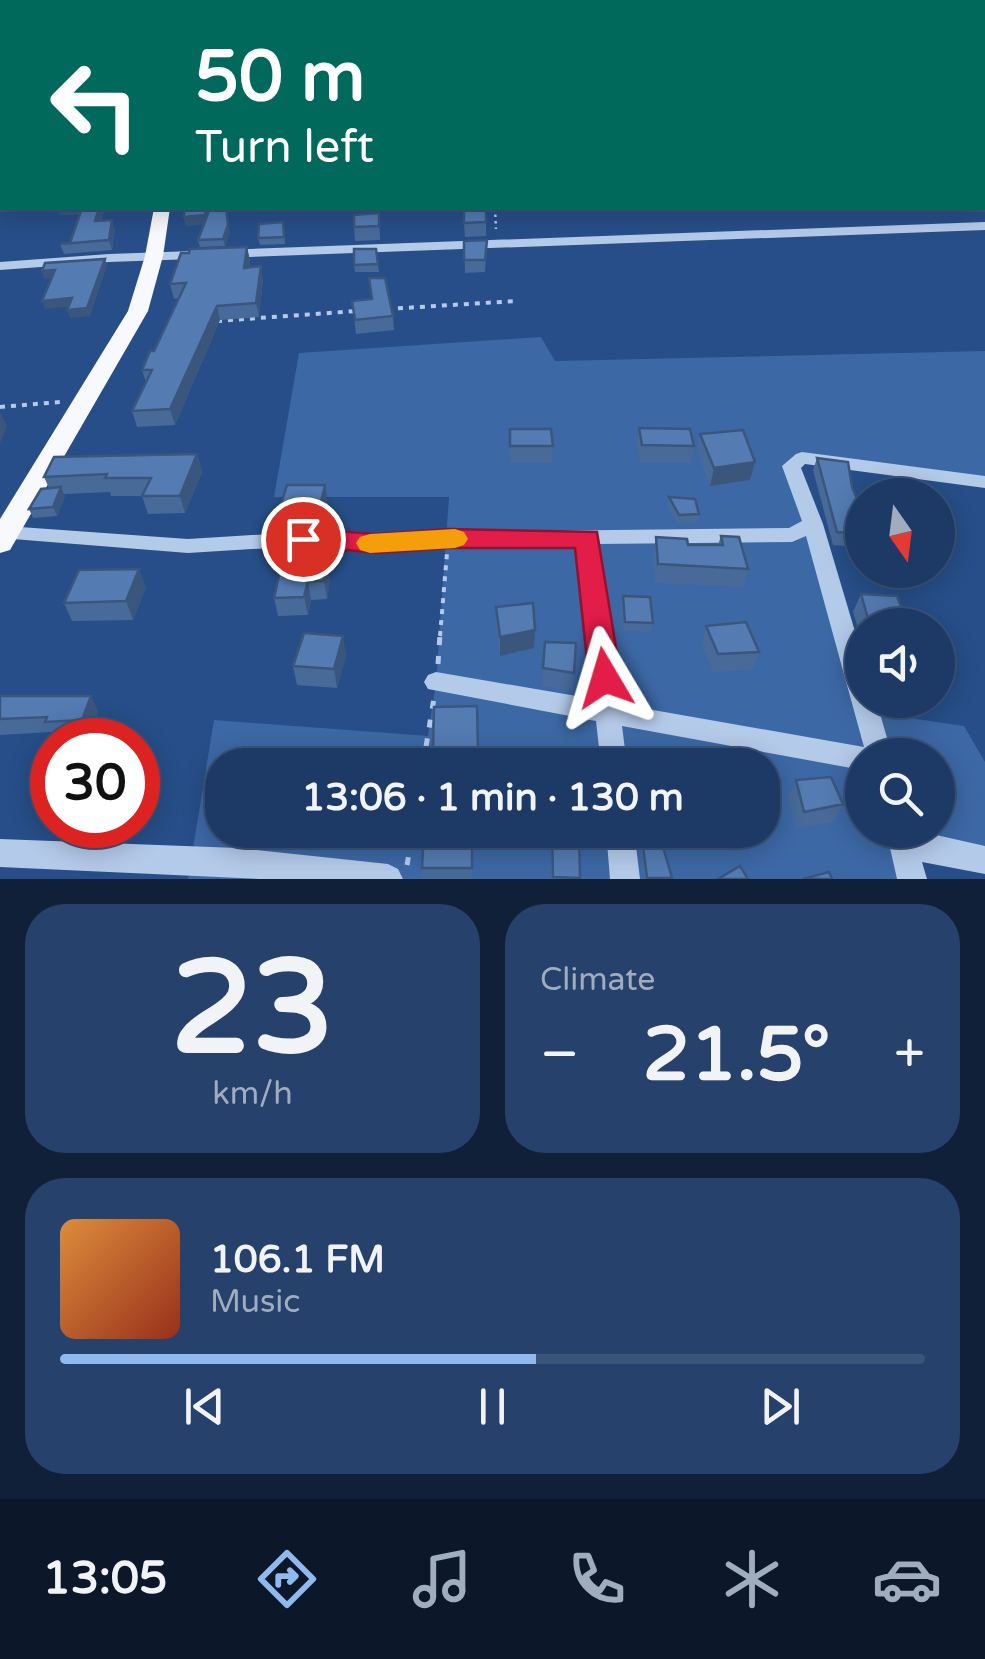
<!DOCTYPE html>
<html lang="en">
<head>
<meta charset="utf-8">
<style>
	:root { --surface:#1d3a66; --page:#25416c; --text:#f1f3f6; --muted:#a0adbf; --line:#3b547a; --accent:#90b9f0 }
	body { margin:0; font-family:"Varela Round",sans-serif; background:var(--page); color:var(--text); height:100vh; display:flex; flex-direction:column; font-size:38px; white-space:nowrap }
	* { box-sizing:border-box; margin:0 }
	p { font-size:32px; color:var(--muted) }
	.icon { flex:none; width:55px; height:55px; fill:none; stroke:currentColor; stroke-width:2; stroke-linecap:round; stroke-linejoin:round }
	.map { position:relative; height:879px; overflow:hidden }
	.panel { display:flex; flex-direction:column; gap:25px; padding:25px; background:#102038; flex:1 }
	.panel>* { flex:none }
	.guide { position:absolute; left:0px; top:0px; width:985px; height:210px; box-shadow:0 5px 25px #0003,0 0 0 2px var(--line); background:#00695c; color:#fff; overflow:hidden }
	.needle { width:65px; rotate:166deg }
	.fabs { position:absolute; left:845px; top:478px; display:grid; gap:20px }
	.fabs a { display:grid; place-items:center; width:110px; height:110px; border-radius:50%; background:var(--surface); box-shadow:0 5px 25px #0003,0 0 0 2px var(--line); font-size:50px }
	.speed { position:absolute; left:30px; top:718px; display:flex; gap:20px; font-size:50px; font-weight:700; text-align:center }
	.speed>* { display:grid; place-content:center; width:130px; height:130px; border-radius:50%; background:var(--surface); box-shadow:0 5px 25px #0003,0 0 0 2px var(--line); line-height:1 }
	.speed .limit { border:15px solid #d22; background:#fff; color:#111 }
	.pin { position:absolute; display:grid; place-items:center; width:85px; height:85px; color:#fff; margin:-42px; border:5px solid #fff; border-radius:50%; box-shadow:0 2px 10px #0007 }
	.me { position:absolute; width:110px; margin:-55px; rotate:353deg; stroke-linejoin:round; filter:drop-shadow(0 0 8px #0008) }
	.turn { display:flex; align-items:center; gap:35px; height:210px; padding:0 30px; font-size:45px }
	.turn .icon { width:130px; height:130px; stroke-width:2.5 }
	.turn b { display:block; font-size:70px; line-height:85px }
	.big { font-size:75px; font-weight:700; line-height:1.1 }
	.panel .card { flex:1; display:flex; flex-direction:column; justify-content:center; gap:15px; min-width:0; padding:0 35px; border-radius:40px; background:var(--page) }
	.panel .dial { align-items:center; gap:0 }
	.dial b { font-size:130px; line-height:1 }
	.song { display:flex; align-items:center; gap:30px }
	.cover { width:120px; height:120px; border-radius:15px; background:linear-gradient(135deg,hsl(30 70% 55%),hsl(10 70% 35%)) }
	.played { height:10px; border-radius:5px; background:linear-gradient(90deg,var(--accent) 55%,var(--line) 55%) }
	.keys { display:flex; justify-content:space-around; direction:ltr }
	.heat { display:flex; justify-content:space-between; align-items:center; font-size:55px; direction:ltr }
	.panel .tiles { flex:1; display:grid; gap:25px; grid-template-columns:1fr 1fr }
	.card:last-child { grid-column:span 2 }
	.trip { position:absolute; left:205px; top:748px; width:575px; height:100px; border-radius:40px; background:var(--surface); box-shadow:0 5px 25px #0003,0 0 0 2px var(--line); font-weight:700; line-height:100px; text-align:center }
	.tabs { display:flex; height:160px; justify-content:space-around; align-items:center; background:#0c1729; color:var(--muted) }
	.tabs .icon { width:70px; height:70px }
	.tabs .selected { color:var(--accent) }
	.tabs b { font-size:45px; color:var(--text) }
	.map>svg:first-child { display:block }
	.green { fill:#3c68a5; fill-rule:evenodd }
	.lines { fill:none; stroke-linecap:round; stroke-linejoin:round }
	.path-far2 { stroke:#b4cae9; stroke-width:2.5; stroke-dasharray:2.5 4; stroke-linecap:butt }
	.path-far1 { stroke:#b4cae9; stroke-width:4; stroke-dasharray:5 6; stroke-linecap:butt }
	.path { stroke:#b4cae9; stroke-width:5; stroke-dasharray:8 11; stroke-linecap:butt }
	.minor { fill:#b4cae9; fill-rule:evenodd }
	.major { fill:#f7f9fe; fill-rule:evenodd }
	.wall { fill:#486a99 }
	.shaded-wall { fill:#3b567d }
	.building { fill:#547bb2; stroke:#3b567d; stroke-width:2.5 }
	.route { fill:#e11d48; stroke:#92132f; stroke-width:2.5 }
	.slow { fill:#f59e0b }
</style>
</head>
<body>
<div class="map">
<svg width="985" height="879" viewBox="0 0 985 879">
	<rect width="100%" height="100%" fill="#274e88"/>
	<!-- green -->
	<path class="green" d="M541,337L555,361L985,351V482L802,458L791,466L868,712L964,726L985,762V860L905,845L912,879H188L214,720L428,736L436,682L449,497H274L299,353ZM862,755H938V830H862ZM222,765H762V830H222Z"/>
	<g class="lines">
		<!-- path-far2 -->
		<path class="path-far2" d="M495,208L496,229"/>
		<!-- path-far1 -->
		<path class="path-far1" d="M387,309L516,301
			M217,321L357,311
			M0,407L60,402
			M440,636L447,553"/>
		<!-- path -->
		<path class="path" d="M438,664L440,634
			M423,765L434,698
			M407,865L413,830"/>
		<!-- minor -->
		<path class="minor" d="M2,120V126L0,127V121Z
			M0,138H2V144H0Z
			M0,186H2V192H0Z
			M985,222V230L109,262L0,270V262L109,254Z
			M802,452L985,476V488L805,464L801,468L823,524L862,655V700H876L892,755H862V770L622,726L627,765H601L596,721L428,689L424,682L428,675L436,672L594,699L578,545L448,546L378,551L303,546L188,553L0,538V528L6,526L188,539L303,532L378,537L448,532L789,528L802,521L782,466L796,454ZM806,536L864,747L619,704L598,544L792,542Z
			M606,830H634L640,879H610Z
			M886,830H914L985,846V874L922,862L927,879H897Z
			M0,839L237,848L388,864L398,869L403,879H260L0,867Z"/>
		<!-- major -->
		<path class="major" d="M154,208H170L163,256L148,311L10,550L0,553V519L128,311L145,256Z"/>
	</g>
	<!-- wall -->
	<path class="wall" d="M57,208H105L101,221L115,229L112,250L64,254L60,244L70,243L80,214L60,215Z
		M181,208H209L208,212L230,232L225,246L200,247L198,240L204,224L186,226L184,217V208Z
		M486,208V236L465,237L464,223Z
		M379,213L380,240L355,241L354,227Z
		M284,229L285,244L260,245L258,238Z
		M487,240L485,272L465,273L464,241Z
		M247,247L250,261L249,267L263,280L259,317L220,320L175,425L137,427L132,411L146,382L142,370L154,351L179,298L174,299L170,284Z
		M376,249L379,272H355L354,265Z
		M352,301L393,316L394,330L356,334Z
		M639,428L694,446L691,463H640L637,446Z
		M510,429L553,446L552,463H510Z
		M700,434L750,480L710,486L697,451Z
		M197,454L202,472L185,513L148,514L142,496H111L110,492L64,494L65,496L57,516L33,518L29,509L49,488L44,477Z
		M817,458L852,487L862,511V547L833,545L813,470Z
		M669,497L699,514L697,523L677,524L667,506Z
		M328,503L322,528H283L279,510Z
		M721,536L748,569L743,587L655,583L653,555L656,537L688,545H718Z
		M282,563L330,580L327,599L311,600L308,615L278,616L274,598Z
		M146,587L133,620L72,621L64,603Z
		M861,594L908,625H862V641L853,612Z
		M623,596L653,623L651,632L624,631L621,605Z
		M496,607L534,648L500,656L496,625Z
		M706,626L759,652L753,670L713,672L702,644Z
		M545,642L576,643L573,691L542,686Z
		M346,655L337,688L297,685L293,666Z
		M0,696L98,711L90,735L54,737L51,732L0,735Z
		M477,706L479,765H434L433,751Z
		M796,780L843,804L834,822L796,829L788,798Z
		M473,830L472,879H423L422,868Z
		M551,830H579L580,879H551Z
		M700,830H743L740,840L705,847Z
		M642,838L671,879H644L640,847Z"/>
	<!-- shaded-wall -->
	<path class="shaded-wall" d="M57,208H85L86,213L60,215Z
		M99,208H105L98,231L95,221Z
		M206,208H209L207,224L186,226L184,217Z
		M226,208L230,232L225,246L223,239Z
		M112,220L115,229L112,250L109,240Z
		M247,247L250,261L247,282L244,268Z
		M105,259L107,266L90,316L70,318L67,310Z
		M261,266L263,280L259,317L256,303Z
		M55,270L58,278L44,279L42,271Z
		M72,298L74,306L45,309L42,301Z
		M217,306L220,320L175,425L170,409Z
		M0,412L7,426L0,444Z
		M197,454L202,472L185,513L180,496Z
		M755,462L750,480L710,486L714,468Z
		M325,485L328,503L322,528L319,510Z
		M61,487L65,496L57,516L53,507Z
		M327,562L330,580L327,599L324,581Z
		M139,569L146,587L133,620L126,601Z
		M308,581L311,600L308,615L304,597Z
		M535,630L534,648L500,656V637Z
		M343,636L346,655L337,688L334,669Z
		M91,696L98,711L90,735L82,720Z"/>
	<!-- building -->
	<path class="building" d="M0,94H2V113L0,109Z
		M0,155H2V177L0,175Z
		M82,208H99L95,221L112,220L109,240L60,244L70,243Z
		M184,208H206L205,215L184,217Z
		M210,208H226L228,225L223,239L198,240Z
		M464,208H486V222L464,223Z
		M379,213V226L354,227V215Z
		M283,222L284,237L258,238L259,224Z
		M487,240L485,260H464V241Z
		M247,247L244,268L261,266L256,303L217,306L170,409L132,411L152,370H142L150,351H154L186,283L170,284L181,253H189L190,249Z
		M354,249H376L378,264L354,265Z
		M105,259L87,308L67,310L72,298L42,301L55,270L42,271L45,263Z
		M369,278H385L393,316L355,320L352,301L372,299Z
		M639,428L690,429L694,446L642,445Z
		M510,429H551L553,446H510Z
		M743,430L755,462L714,468L700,434Z
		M197,454L180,496H142L151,478H105L107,474L44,477L54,457Z
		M817,458L848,462L852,487L862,511V534L837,532Z
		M287,485H325L319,510H279Z
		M61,487L53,507L29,509L41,489Z
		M669,497L695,499L699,514L679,515Z
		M721,536L739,537L748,569L658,564L656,537L687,539L688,545H723Z
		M327,562L324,581H308L304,597L274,598L282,563Z
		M139,569L126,601L64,603L79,570Z
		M861,594L897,596L908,625L869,622Z
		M623,596L650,597L653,623L625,622Z
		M533,603L535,630L500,637L496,607Z
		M746,622L759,652L718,654L706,626Z
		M304,633L343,636L334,669L293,666Z
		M545,642L576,643L574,673L543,668Z
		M0,696H91L82,720L45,722L47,717L0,719Z
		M477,706L478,750L433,751L434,707Z
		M831,777L843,804L804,812L796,780Z
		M424,830H472V868H422Z
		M552,830H579L580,878L553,877Z
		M659,833L672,878H647L642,838Z
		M740,866L748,879H718Z
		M829,872L832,879H803Z"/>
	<!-- sky -->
	<linearGradient id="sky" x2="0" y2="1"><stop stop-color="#152b4b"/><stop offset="0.43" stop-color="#416396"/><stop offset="1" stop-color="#416396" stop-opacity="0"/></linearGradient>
	<rect width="985" height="217" fill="url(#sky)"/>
	<!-- route -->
	<path class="route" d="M303,529L378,534L448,529L597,532L621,678L616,687L605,691L594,687L589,678L575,548H448L378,553L293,545L290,539L293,532Z"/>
	<!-- slow -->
	<path class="slow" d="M455,529L464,532L468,539L464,545L455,548L370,553L360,550L356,543L360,537L370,534Z"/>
</svg>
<div class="fabs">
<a><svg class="needle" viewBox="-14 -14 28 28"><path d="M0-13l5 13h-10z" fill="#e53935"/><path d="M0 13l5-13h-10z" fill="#a0adbf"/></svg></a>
<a><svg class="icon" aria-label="sound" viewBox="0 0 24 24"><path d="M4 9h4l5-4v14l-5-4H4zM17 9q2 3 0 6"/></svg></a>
<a><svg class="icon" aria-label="search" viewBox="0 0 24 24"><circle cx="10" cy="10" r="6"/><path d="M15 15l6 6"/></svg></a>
</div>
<div class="speed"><div class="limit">30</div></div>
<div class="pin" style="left:303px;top:539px;background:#d93025"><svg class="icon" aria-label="arrive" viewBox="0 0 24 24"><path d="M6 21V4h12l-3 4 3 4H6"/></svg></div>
<svg class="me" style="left:605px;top:678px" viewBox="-20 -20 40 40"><path d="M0-17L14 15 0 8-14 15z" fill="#e11d48" stroke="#fff" stroke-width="4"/></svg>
<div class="trip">13:06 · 1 min · 130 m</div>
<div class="guide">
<div class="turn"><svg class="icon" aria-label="left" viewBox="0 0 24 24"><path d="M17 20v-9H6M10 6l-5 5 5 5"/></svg><div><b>50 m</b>Turn left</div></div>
</div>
</div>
<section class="panel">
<div class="tiles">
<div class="card dial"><b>23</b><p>km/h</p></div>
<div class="card"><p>Climate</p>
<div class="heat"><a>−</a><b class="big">21.5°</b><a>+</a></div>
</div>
<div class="card">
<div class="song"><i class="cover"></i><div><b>106.1 FM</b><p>Music</p></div></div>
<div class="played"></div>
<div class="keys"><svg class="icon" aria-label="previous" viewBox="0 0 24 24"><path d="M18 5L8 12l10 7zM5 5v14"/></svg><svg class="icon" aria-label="pause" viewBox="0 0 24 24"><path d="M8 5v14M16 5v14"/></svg><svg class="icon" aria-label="next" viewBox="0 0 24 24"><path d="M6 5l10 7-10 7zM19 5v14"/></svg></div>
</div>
</div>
</section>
<nav class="tabs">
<b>13:05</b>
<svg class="icon selected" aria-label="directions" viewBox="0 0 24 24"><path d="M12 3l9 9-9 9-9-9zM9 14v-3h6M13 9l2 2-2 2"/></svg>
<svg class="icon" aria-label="music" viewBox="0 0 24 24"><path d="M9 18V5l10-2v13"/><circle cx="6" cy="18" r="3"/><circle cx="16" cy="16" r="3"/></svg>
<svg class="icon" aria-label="phone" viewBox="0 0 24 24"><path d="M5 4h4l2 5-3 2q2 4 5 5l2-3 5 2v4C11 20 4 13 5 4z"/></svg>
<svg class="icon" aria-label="climate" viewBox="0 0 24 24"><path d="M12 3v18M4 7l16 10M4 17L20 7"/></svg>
<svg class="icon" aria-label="car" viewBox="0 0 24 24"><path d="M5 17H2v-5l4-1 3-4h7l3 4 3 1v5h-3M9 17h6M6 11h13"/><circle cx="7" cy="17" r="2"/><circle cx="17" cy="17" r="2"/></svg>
</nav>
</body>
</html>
